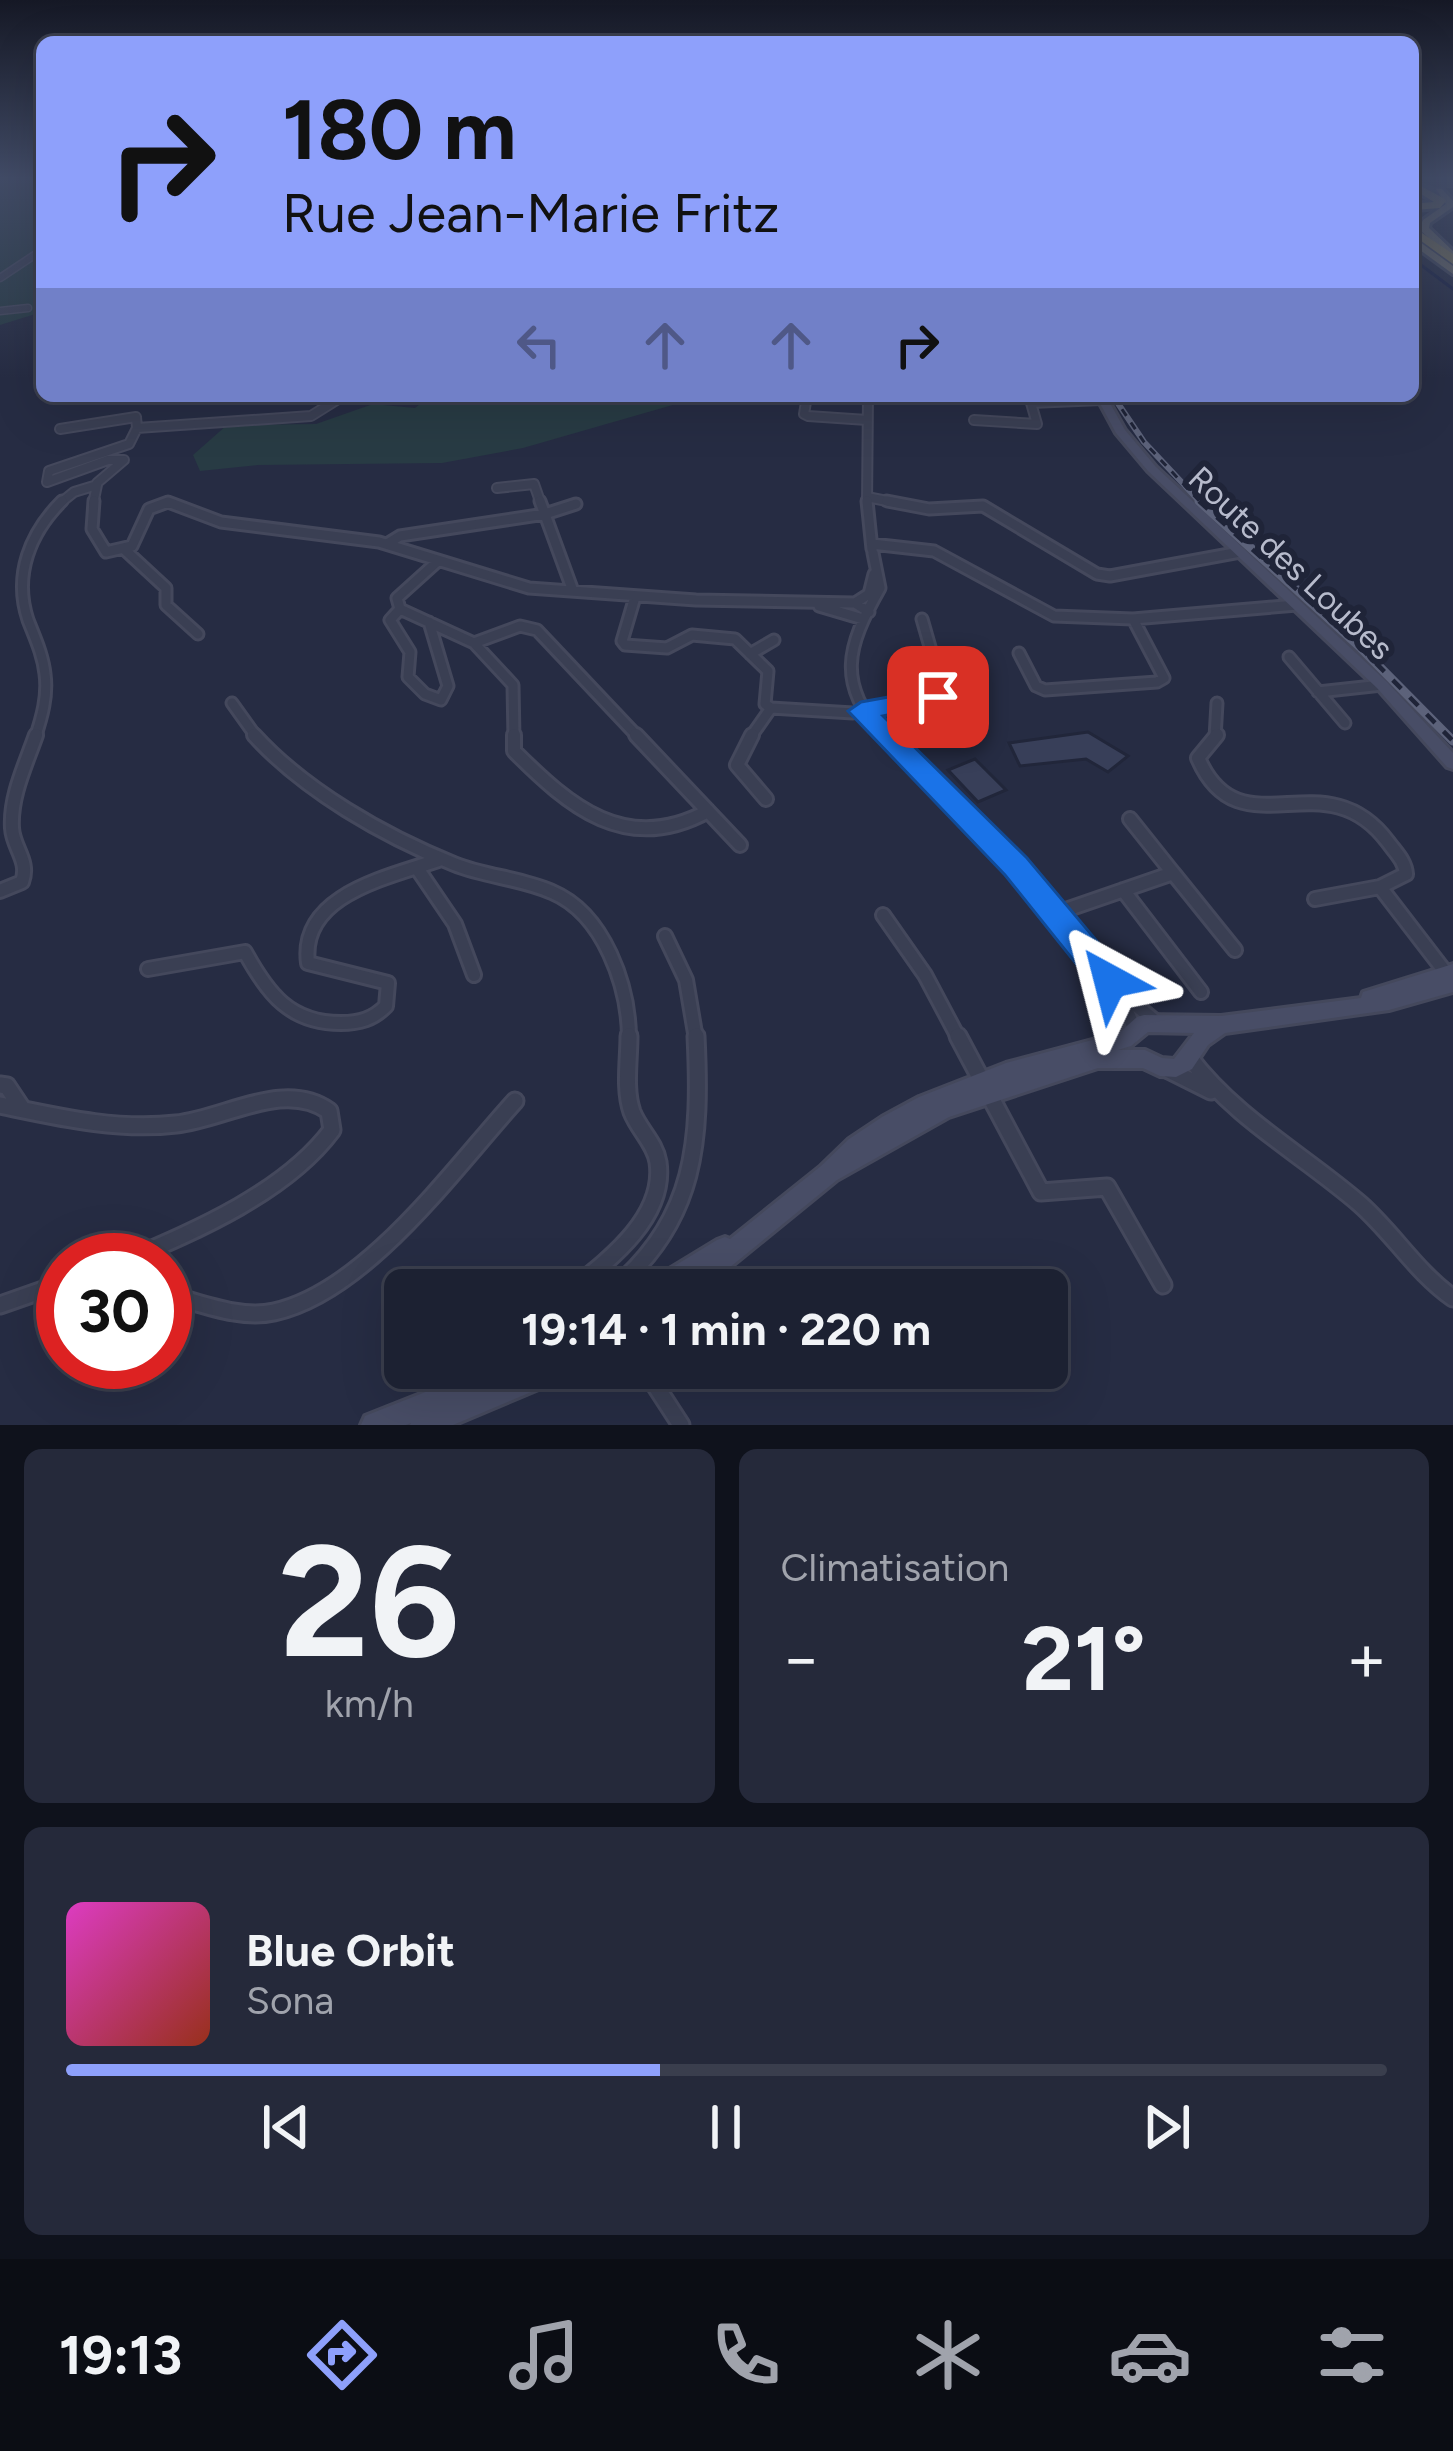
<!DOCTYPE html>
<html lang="fr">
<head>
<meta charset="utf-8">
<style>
	:root { --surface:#1c2132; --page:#25293a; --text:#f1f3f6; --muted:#a0a3ac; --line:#3a3e4d; --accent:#8ea0fb }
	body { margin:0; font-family:Figtree,sans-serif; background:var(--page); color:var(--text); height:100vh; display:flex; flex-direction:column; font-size:45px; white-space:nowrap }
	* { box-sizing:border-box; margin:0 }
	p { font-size:39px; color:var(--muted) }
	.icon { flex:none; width:66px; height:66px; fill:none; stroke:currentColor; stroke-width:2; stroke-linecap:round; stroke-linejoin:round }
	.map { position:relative; height:1425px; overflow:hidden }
	.details { display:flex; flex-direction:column; gap:24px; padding:24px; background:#0f121c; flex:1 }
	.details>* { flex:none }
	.banner { position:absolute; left:36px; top:36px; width:1383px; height:366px; border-radius:18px; box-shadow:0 12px 48px #0002,0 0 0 3px var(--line); background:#8ea0fb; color:#111; overflow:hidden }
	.speed { position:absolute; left:36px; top:1233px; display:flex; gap:24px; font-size:60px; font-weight:700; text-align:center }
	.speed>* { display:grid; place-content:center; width:156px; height:156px; border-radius:50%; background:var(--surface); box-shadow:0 12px 48px #0002,0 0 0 3px var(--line); line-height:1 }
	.speed .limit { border:18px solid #d22; background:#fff; color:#111 }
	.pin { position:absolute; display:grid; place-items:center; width:102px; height:102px; color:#fff; margin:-51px; border-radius:24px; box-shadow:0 6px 18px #0006 }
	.me { position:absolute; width:132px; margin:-66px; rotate:322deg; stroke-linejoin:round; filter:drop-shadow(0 0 9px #0008) }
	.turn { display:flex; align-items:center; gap:42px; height:252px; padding:0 48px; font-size:54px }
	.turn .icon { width:156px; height:156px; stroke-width:2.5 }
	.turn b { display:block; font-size:84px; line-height:102px }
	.lanes { display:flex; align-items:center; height:114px; padding:0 48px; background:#0003; justify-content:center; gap:60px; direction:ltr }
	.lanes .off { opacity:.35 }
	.big { font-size:90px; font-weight:700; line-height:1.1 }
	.details .widget { flex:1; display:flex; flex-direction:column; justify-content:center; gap:18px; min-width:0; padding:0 42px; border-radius:18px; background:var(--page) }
	.details .dial { align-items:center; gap:0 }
	.dial b { font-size:156px; line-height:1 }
	.song { display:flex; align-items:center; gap:36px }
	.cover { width:144px; height:144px; border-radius:18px; background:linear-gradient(135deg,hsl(310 70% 55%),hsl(10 70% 35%)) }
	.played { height:12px; border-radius:6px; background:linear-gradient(90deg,var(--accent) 45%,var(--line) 45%) }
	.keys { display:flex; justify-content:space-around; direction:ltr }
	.heat { display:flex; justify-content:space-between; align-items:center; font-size:66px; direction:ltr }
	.details .tiles { flex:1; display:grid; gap:24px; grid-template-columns:1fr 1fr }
	.widget:last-child { grid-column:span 2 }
	.trip { position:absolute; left:384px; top:1269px; width:684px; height:120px; border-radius:18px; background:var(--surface); box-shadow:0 12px 48px #0002,0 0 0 3px var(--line); font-weight:700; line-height:120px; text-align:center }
	.tab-bar { display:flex; height:192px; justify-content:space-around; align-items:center; background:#0b0d14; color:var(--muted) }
	.tab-bar .icon { width:84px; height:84px }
	.tab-bar .on { color:var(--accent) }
	.tab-bar b { font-size:54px; color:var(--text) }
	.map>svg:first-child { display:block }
	.green { fill:#283b44 }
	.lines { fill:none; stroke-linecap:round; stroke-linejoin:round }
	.stream { stroke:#182042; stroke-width:3 }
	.building { fill:#383f59; stroke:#21263a; stroke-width:3 }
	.minor-far4-casing { stroke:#44485c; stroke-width:9 }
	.minor-far3-casing { stroke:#44485c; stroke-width:12 }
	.minor-far2-casing { stroke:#44485c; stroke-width:15 }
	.minor-far1-casing { stroke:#44485c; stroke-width:18 }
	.minor-casing { stroke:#44485c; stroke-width:21 }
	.tertiary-casing { stroke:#44485c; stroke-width:10 }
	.secondary-casing { stroke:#44485c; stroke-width:6 }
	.trunk-casing { stroke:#42475a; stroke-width:6 }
	.motorway-casing { stroke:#42475a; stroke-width:6 }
	.minor-far4 { stroke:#3a3f53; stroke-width:6 }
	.minor-far3 { stroke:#3a3f53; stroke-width:8 }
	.minor-far2 { stroke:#3a3f53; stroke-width:9 }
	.minor-far1 { stroke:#3a3f53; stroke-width:12 }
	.minor { stroke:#3a3f53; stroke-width:15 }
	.tertiary { stroke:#3a3f53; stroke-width:8 }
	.secondary { fill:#484d66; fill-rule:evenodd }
	.trunk { fill:#686865; fill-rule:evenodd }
	.motorway { fill:#797357; fill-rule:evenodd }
	.rail-far1-casing { stroke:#5c627a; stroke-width:6 }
	.rail-casing { stroke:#5c627a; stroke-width:9 }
	.rail-far1 { stroke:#1f2438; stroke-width:3; stroke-dasharray:8; stroke-linecap:butt }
	.rail { stroke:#1f2438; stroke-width:4.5; stroke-dasharray:12; stroke-linecap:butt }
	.route { fill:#1a73e8; stroke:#114b97; stroke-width:3 }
	.labels { text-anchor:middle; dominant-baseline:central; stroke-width:12; stroke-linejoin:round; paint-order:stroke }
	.street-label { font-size:33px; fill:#b7bbcc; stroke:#1f2438 }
</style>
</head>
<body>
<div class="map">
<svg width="1453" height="1425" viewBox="0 0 1453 1425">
	<rect width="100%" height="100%" fill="#262c43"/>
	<!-- green -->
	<path class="green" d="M0,178H42V312L0,325Z
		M430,396H704L523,448L442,463L258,465L200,471L193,455L227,425L316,424L373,404L415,408Z"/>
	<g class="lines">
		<!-- stream -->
		<path class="stream" d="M1413,259L1453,289"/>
	</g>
	<!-- building -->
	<path class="building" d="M1088,732L1128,756L1108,772L1086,759L1020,766L1009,743Z
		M975,759L1006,790L978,802L948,770Z"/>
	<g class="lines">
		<!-- minor-far4 casing -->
		<g class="minor-far4-casing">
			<path id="minor-far4" d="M0,278L42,250
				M0,311L28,308"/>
		</g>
		<!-- minor-far3 casing -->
		<g class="minor-far3-casing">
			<path id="minor-far3" d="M369,396L380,399
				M807,396L804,414L808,416L867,420
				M974,420L1037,424L1031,403L1102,400
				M137,428L311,416L343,396
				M60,429L136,417L137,428L129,444L49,471L47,482L108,460H124L97,483
				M497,488L534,484L541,504
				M867,497L902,504
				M59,504L74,492L97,485L93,504
				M163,504H173
				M867,504L868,396"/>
		</g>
		<!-- minor-far2 casing -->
		<g class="minor-far2-casing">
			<path id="minor-far2" d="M94,501L92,529L106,552L132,546L149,509L168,502L221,522L379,542L529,588L696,600L855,603L869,612
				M540,501L573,591
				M867,501L872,549
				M887,501L929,509L983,506L1097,574L1110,576L1240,552
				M387,544L400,536L545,514L576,504
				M872,544L934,551L1054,616L1133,619L1297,605
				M125,550L166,588V605L198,634
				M873,553L880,588C846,648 836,683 885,738
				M438,561L397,598L400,609L474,643L513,685L514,738
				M635,597L622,641L625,645L667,648L692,635L735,639L768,671L765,704L771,708L853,713L938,697L943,692L922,619
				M855,603L869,594L874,574
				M819,606L863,619
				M400,609L390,620L410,652L408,677L425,694L441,700L448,686L429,622
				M474,643L520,626L537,630L639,738
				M1019,653L1036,686L1045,690L1157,682L1164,678L1133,619
				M750,654L774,640
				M1289,657L1345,723
				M1318,692L1382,685
				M232,703L257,738
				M35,738C42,717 48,696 45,674C43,655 35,638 28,620C13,575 30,533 62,501
				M750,738L771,708
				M1215,738L1217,703"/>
		</g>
		<!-- minor-far1 casing -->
		<g class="minor-far1-casing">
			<path id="minor-far1" d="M254,735C305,791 384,836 454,864C486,877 521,878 552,892C604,914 629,986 629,1039
				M514,735V751C569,806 626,856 708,811
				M636,735L740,845
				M752,735L737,765L766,799
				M883,735C947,806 1111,943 1134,1030
				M1217,735L1198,758C1240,855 1324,756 1388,842C1396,853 1405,861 1406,874L1380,887L1315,899
				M417,868L455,924L474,975
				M1173,873L1235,950
				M1380,887L1453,982
				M1123,890L1201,992
				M0,891L22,882C30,861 13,848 12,828C10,796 26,764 36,735
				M1057,913L1173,873L1130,819
				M883,915L925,975L959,1039
				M665,936L686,980L696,1039
				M148,969L245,952C268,994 290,1023 341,1023C360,1023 373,1019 386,1006L388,983L308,963C299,894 390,877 441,859
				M1125,996L1155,1021"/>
		</g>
		<!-- minor casing -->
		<g class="minor-casing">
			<path id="minor" d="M958,1036L1041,1192L1107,1187L1163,1285
				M1189,1057C1236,1119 1302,1154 1360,1204C1394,1234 1416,1272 1453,1298
				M1169,1070L1211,1091
				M0,1085L7,1086L21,1107
				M0,1105C58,1117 117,1131 176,1124C225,1119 284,1079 329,1111L332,1130C286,1192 197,1230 127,1260
				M585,1278L602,1290
				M571,1290C609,1260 666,1217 658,1162C655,1143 639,1130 632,1112C624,1089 629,1061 629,1036
				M612,1290C697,1221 701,1139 696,1036
				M165,1294C199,1302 239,1320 274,1312C366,1292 454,1168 515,1101
				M0,1305L63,1283
				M644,1368L681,1425"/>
		</g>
		<!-- tertiary casing -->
		<g class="tertiary-casing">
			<path id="tertiary" d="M1413,182L1453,183"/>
		</g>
		<!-- secondary casing -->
		<g class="secondary-casing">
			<path id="secondary" d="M1413,180L1442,189L1443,191L1439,193L1413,184Z
				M1096,396H1106L1125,430L1156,467L1387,682L1453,753V769L1447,767L1377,688L1148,471L1116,433Z
				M1453,964V992L1389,1010L1225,1033L1208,1045L1192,1069L1176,1077L1160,1076L1143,1068H1098L949,1117L837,1180L702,1290H644L648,1282L717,1240L725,1237L730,1239L821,1166L849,1139L882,1117L919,1097L1006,1063L1119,1033L1137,1017L1144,1015L1221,1016L1361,998L1363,992ZM1148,1032L1194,1033L1174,1059L1162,1058L1145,1050H1118L1131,1046Z
				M486,1368H570L567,1377L453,1425H410L411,1423L406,1425H361L365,1416Z"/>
		</g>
		<!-- trunk casing -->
		<g class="trunk-casing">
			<path id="trunk" d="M1436,189H1442L1453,201V207L1430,223L1429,228L1453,251V260L1419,229L1423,220L1446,204Z
				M1413,237L1453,266V274L1413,245Z"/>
		</g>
		<!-- motorway casing -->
		<g class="motorway-casing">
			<path id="motorway" d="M1413,182L1445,199L1446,201L1440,208L1413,210V204L1434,202L1413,189Z
				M1413,227L1453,254V264L1413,235Z"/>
		</g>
		<!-- minor-far4 -->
		<use href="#minor-far4" class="minor-far4"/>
		<!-- minor-far3 -->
		<use href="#minor-far3" class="minor-far3"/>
		<!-- minor-far2 -->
		<use href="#minor-far2" class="minor-far2"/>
		<!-- minor-far1 -->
		<use href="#minor-far1" class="minor-far1"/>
		<!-- minor -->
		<use href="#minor" class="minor"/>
		<!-- tertiary -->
		<use href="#tertiary" class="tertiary"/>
		<!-- secondary -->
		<use href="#secondary" class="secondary"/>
		<!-- trunk -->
		<use href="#trunk" class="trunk"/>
		<!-- motorway -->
		<use href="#motorway" class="motorway"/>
		<!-- rail-far1 casing -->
		<g class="rail-far1-casing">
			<path id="rail-far1" d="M1113,396L1144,442L1202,504"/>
		</g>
		<!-- rail casing -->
		<g class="rail-casing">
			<path id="rail" d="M1199,501L1361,648L1453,741"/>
		</g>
		<!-- rail-far1 -->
		<use href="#rail-far1" class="rail-far1"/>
		<!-- rail -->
		<use href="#rail" class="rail"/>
	</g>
	<!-- sky -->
	<linearGradient id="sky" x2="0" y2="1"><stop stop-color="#151825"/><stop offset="0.47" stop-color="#414b66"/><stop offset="1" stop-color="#414b66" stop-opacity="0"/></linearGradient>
	<rect width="1453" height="378" fill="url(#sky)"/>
	<!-- route -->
	<path class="route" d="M938,688L952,697L948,703L883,716L1027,858L1122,971L1127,981L1122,991L1110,996L1098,991L1005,875L848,711L861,702Z"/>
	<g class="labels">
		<!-- street labels -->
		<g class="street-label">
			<text transform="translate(1291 563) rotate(43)">Route des Loubes</text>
		</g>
	</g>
</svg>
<div class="speed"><div class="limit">30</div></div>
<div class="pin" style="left:938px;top:697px;background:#d93025"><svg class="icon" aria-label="arrive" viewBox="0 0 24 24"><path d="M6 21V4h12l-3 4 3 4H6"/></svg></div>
<svg class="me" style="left:1110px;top:981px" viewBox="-20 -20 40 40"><path d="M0-17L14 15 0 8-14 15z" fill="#1a73e8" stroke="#fff" stroke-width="4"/></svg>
<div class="trip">19:14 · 1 min · 220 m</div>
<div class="banner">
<div class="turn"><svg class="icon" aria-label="right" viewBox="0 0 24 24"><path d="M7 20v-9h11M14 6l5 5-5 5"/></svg><div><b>180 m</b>Rue Jean-Marie Fritz</div></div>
<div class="lanes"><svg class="icon off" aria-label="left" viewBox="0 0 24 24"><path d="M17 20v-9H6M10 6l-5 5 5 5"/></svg><svg class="icon off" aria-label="ahead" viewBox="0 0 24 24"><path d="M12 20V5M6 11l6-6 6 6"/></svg><svg class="icon off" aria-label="ahead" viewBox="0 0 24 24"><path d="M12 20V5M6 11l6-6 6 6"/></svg><svg class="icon" aria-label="right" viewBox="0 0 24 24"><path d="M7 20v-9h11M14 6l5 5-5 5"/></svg></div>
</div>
</div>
<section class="details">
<div class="tiles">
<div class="widget dial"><b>26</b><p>km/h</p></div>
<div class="widget"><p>Climatisation</p>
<div class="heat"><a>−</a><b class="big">21°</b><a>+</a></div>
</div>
<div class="widget">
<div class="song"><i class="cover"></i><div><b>Blue Orbit</b><p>Sona</p></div></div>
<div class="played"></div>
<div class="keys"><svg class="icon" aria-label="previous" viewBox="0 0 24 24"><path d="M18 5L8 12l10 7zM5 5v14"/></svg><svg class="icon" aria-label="pause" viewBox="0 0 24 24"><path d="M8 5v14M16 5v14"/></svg><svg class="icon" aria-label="next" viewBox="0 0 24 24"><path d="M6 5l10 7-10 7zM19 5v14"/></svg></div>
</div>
</div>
</section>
<nav class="tab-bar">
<b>19:13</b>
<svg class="icon on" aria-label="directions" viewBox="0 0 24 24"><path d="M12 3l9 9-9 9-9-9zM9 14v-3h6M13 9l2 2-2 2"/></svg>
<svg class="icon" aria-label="music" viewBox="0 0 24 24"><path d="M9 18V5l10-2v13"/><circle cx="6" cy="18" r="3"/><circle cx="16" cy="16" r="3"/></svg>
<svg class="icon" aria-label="phone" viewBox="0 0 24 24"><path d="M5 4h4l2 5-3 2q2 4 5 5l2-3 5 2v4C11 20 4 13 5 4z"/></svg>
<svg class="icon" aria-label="climate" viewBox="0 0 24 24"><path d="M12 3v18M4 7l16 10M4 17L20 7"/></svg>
<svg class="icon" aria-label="car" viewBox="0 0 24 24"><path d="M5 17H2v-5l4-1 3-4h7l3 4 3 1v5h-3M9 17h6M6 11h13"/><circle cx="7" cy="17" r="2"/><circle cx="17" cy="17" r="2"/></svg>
<svg class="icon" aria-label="filters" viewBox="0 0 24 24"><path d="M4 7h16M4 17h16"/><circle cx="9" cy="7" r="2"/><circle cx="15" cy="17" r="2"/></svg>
</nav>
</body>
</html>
